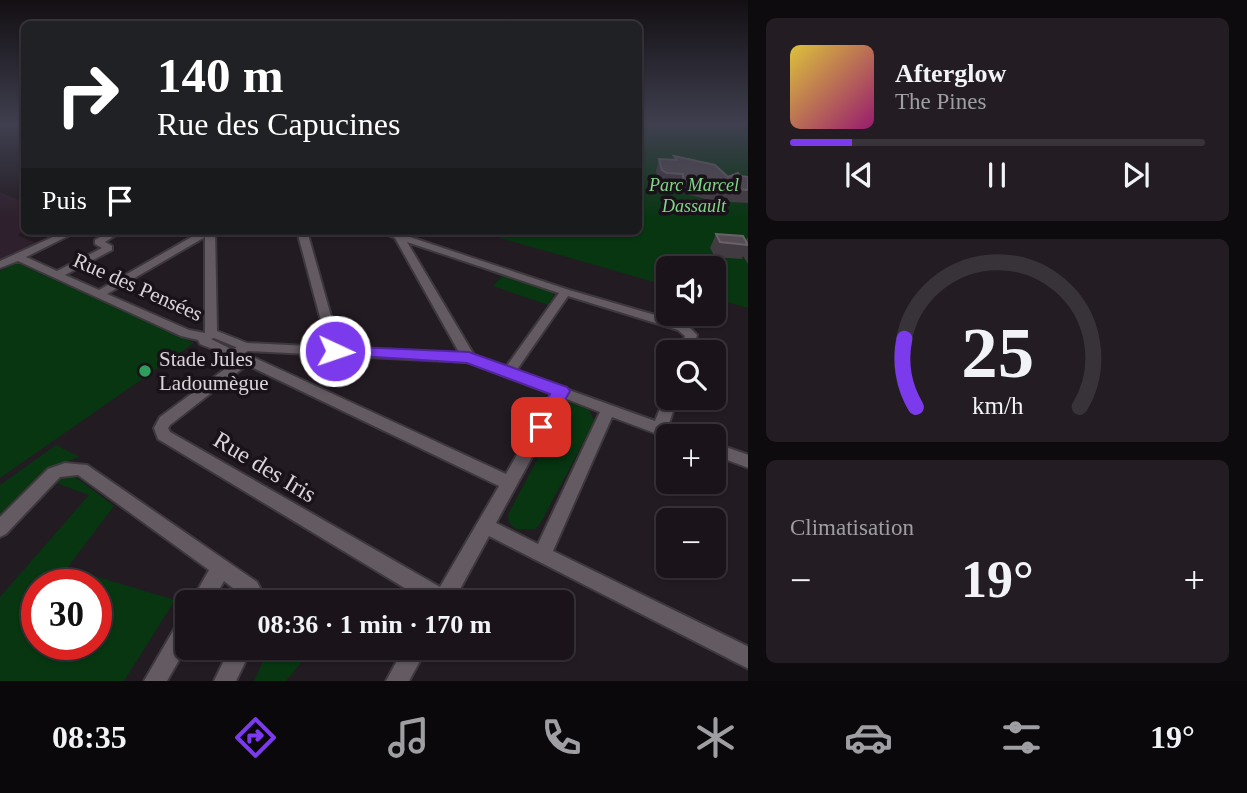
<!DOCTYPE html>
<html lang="fr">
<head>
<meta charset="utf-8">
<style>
	:root { --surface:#1a141a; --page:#231d23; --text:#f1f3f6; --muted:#9f9ea2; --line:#383339; --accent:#7c3aed }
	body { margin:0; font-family:Georgia,serif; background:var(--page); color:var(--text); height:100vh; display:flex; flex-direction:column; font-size:26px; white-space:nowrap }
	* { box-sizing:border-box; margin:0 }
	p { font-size:23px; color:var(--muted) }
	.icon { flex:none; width:38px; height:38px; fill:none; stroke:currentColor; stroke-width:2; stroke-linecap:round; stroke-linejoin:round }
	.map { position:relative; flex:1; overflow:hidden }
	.drawer { display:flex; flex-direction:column; gap:18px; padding:18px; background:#0e0b0e; width:499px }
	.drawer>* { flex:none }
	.hud { position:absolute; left:21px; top:21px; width:621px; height:214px; border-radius:10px; box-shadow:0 2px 5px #0004,0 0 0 2px var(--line); background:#202124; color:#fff; overflow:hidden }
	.buttons { position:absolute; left:656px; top:256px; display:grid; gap:14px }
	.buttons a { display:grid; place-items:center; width:70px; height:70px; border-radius:10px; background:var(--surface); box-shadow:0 2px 5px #0004,0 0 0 2px var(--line); font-size:35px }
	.speed { position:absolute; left:21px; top:569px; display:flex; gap:14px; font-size:35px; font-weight:700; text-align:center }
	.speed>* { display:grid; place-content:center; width:91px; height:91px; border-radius:50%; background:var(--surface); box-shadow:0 2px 5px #0004,0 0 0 2px var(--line); line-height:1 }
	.speed .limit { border:10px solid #d22; background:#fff; color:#111 }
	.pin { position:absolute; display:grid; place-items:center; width:60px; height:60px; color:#fff; margin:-30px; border-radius:14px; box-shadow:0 4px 10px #0006 }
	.me { position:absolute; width:77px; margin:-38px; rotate:93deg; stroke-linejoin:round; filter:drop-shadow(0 0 5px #0008) }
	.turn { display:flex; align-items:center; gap:24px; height:147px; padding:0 21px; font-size:32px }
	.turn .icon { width:91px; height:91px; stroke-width:2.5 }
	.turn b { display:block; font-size:49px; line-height:60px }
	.then { display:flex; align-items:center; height:66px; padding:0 21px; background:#0003; gap:14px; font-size:26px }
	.big { font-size:52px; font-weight:600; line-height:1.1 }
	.drawer .tile { flex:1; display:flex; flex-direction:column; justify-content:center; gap:10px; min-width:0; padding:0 24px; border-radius:10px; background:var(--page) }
	.drawer .dial { align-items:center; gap:0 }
	.dial svg { height:182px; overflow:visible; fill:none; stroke:var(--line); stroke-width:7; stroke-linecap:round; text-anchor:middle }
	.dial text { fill:var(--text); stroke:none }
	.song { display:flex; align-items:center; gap:21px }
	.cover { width:84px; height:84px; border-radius:10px; background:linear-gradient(135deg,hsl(50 70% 55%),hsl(320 70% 35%)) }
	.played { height:7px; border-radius:4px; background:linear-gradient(90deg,var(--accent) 15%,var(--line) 15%) }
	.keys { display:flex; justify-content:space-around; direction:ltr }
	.heat { display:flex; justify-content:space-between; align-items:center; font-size:38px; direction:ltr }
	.trip { position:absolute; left:175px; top:590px; width:399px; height:70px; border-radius:10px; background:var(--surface); box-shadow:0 2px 5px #0004,0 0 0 2px var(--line); font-weight:600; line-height:70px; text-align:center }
	.tabs { display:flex; height:112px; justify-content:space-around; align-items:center; background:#0a080a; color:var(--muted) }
	.tabs .icon { width:49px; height:49px }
	.tabs .active { color:var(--accent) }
	.tabs b { font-size:32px; color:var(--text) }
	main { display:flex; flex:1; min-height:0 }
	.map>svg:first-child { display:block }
	.education { fill:#2e202c }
	.green { fill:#073611; fill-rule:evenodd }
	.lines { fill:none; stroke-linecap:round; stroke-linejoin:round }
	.minor-casing { stroke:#3d383d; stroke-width:4 }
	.minor { fill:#635a62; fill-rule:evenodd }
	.wall { fill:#433b42 }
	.building { fill:#544b53; stroke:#696168; stroke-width:2 }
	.route { fill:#7c3aed; stroke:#51269a; stroke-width:2 }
	.leisure-dot { fill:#2e9e5b; stroke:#1a1219; stroke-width:2.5 }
	.labels { text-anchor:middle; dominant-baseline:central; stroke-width:7; stroke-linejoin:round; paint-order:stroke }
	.far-park-label { font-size:18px; font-style:italic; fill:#81d789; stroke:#1a1219 }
	.street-label { font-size:21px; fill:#dad5d9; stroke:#1a1219 }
	.poi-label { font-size:21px; fill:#dad5d9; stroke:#1a1219; text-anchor:start }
	.near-street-label { font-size:24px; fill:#dad5d9; stroke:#1a1219 }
</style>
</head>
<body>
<main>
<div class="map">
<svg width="749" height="681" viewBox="0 0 749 681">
	<rect width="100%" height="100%" fill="#231b22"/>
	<!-- education -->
	<path class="education" d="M0,192L24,202L25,231L17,235L38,244L0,262Z"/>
	<!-- green -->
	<path class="green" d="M639,124H748V308L714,298V268H668V286L476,231H639Z
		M15,262L194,343L0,478V271Z
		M503,275L550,291L554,295L548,305L493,286Z
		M570,403L587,407L594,419L592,426L540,524L535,529H516L509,523L508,514L561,415Z
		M56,445L80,457C45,466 25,491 0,516V485Z
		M64,476H74L114,506L67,568L175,600L124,681H0V597L89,495L56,483ZM37,584H96V644H37Z
		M269,648H313L286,681H254Z"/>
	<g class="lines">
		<!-- minor casing -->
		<g class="minor-casing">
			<path id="minor" d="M66,231H78L26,257L57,271L102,248L95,244V240L110,231H122L105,242L112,246V250L65,275L99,290L202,231H215L217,331L247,343L328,347L297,231H307L340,348L460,354L395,238L378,231H392L569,290L686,324L697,335L692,352H680L685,336L678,330L568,296L516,371L655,421L666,394L668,393V397H678L668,426L684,432L686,436H668V438L612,417L553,551L749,647V669L489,536L453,602H428L158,439L154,428L160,417L237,360C231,355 209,348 200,344L198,340L181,336L18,261L0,268V261ZM205,237V333L189,330L107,294ZM407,242L559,293L506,367L474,355ZM214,338L236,347V348L231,349L211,339ZM248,351L467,362L552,394L506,474L244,353ZM247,365L499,486L440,587L170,432L168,428L170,425ZM564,398L600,412L538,544L496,523Z
				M714,443L749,455V468L714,455Z
				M65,463L87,465L257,582L267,602H247L243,596L224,581L212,602H191L209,570L78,475L60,477L6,534L0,537V517L48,469Z
				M187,616V646L167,681H144L180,619Z
				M230,648H252L236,681H214Z
				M404,648H427L409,681H386Z"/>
		</g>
		<!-- minor -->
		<use href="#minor" class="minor"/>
	</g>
	<!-- wall -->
	<path class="wall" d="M674,156L728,177H748V203L713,201L679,192V186L663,185L658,182L656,171L659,159L673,160Z
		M716,234L746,241L747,238H748V264L743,256L742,259L715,257L710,248Z"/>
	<!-- building -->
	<path class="building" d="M674,156L715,165L728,177L738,173L740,176L748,177V190L718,188L683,180V174L667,173L662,170L659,159L677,160Z
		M716,234L743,236L748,245L720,242Z"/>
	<!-- sky -->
	<linearGradient id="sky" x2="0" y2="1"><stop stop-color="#130f13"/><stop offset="0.57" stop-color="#3f3f4f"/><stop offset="1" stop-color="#3f3f4f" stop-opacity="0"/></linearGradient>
	<rect width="749" height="219" fill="url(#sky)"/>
	<!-- route -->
	<path class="route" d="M335,346L469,352L567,387L570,391L547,432H534L531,427L550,394L467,363L329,354L327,351L329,347Z"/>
	<!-- markers -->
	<circle class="leisure-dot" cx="145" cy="371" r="7"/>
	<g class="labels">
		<!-- far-park labels -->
		<g class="far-park-label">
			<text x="694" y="185">Parc Marcel<tspan x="694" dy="21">Dassault</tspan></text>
		</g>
		<!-- street labels -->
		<g class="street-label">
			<text transform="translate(138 287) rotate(24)">Rue des Pensées</text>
		</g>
		<!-- poi labels -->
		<g class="poi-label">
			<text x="159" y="359">Stade Jules<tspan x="159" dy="24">Ladoumègue</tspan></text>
		</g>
		<!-- near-street labels -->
		<g class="near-street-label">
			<text transform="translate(265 467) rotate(31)">Rue des Iris</text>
		</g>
	</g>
</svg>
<div class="buttons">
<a><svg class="icon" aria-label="sound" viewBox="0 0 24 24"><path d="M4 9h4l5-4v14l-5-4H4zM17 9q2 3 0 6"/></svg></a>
<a><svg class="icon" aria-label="search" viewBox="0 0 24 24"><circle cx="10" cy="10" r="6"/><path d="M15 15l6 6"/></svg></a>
<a>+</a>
<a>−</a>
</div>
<div class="speed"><div class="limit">30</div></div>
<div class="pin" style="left:541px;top:427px;background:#d93025"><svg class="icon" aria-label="arrive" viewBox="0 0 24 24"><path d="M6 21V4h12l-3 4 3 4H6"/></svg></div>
<svg class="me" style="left:335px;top:351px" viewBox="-20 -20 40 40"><circle r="17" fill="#7c3aed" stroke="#fff" stroke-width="3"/><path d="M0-11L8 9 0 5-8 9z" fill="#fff"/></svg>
<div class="trip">08:36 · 1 min · 170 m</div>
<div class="hud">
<div class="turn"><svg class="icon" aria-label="right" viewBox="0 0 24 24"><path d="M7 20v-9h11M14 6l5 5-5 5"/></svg><div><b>140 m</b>Rue des Capucines</div></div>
<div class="then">Puis<svg class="icon" aria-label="arrive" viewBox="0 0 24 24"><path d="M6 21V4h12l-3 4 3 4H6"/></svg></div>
</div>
</div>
<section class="drawer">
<div class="tile">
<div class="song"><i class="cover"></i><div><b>Afterglow</b><p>The Pines</p></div></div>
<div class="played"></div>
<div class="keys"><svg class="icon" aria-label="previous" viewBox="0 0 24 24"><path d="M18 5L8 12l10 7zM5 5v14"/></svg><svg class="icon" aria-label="pause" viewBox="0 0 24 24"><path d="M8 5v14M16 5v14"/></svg><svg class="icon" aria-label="next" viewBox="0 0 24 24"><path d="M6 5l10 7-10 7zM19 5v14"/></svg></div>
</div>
<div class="tile dial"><svg viewBox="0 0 100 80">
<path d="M14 69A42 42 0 1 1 86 69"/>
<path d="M14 69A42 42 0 0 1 9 39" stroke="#7c3aed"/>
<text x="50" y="56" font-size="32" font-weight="700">25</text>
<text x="50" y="72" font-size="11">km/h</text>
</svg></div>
<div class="tile"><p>Climatisation</p>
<div class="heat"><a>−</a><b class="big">19°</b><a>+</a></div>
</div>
</section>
</main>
<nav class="tabs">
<b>08:35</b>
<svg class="icon active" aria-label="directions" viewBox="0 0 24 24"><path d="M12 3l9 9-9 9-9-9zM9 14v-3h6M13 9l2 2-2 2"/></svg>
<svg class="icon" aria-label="music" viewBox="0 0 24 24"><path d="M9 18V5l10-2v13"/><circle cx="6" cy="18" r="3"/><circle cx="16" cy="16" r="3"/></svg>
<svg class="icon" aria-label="phone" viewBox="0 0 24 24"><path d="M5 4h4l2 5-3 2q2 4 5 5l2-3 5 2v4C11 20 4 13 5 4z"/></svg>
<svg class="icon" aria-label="climate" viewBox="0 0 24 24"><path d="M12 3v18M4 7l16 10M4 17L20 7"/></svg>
<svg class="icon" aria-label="car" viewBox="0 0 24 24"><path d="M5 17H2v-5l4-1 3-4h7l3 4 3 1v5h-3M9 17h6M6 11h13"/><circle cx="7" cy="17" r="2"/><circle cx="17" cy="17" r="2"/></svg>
<svg class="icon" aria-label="filters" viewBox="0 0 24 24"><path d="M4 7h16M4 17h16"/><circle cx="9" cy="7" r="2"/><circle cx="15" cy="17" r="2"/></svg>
<b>19°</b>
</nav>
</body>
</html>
